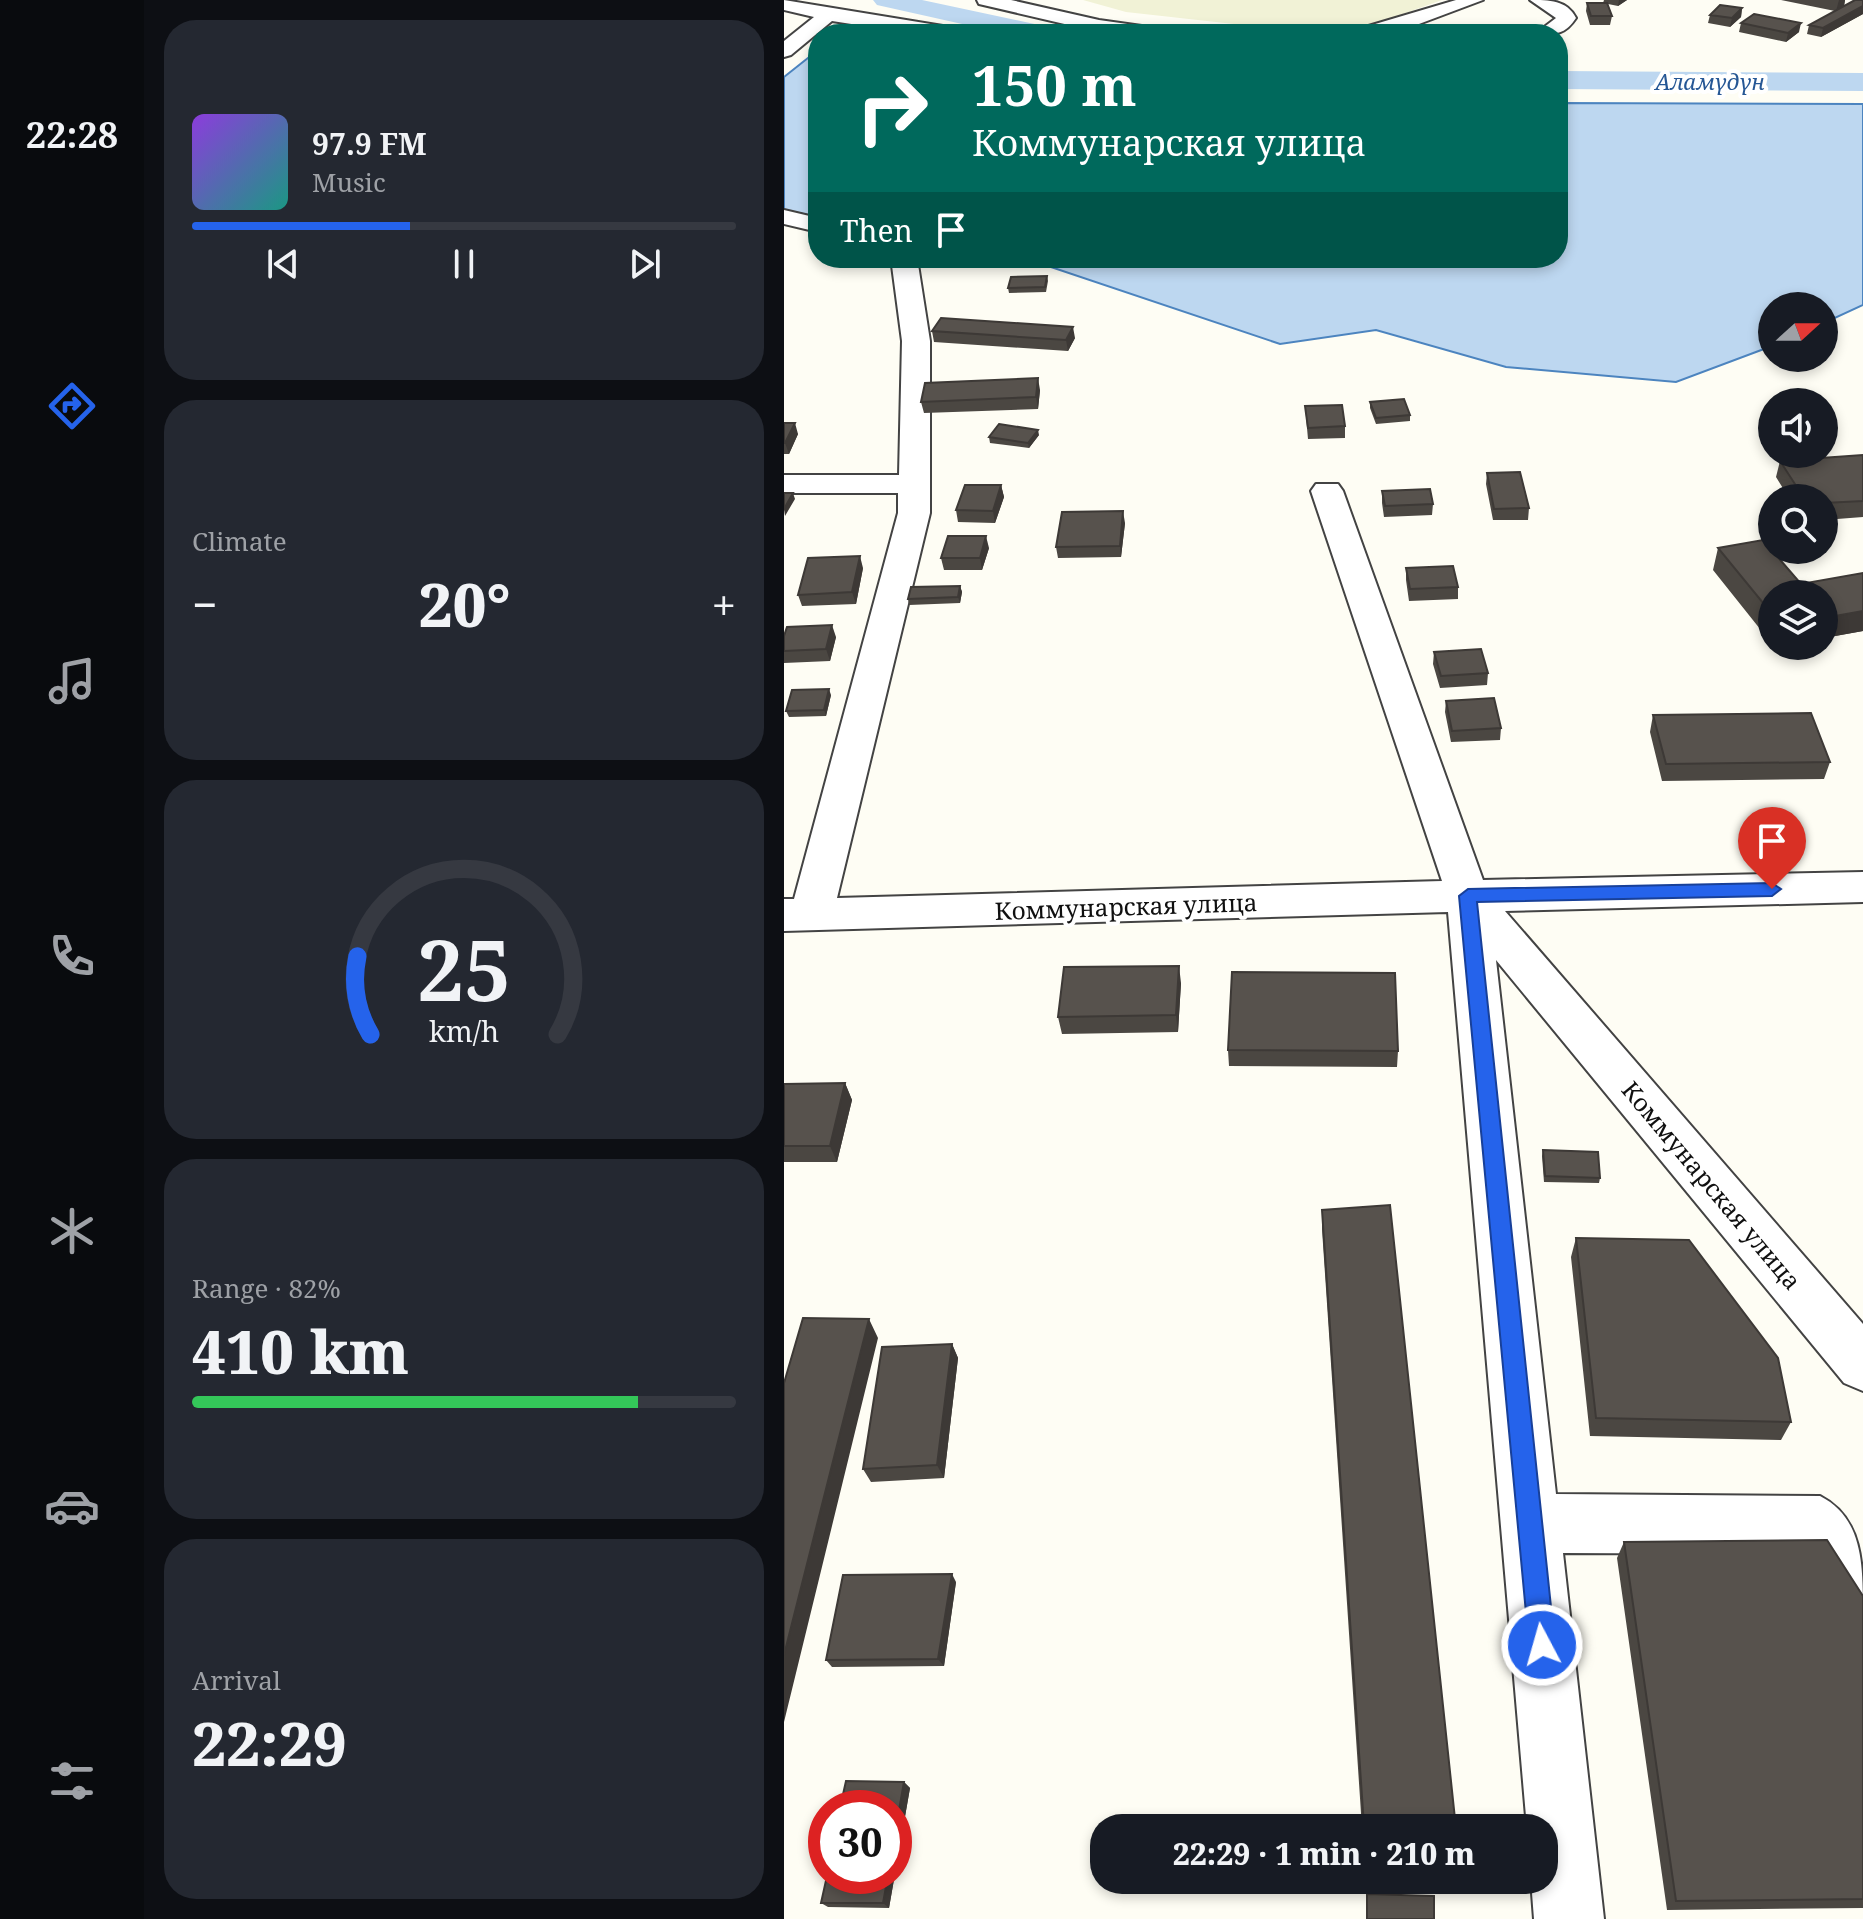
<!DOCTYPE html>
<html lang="en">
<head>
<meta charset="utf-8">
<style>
	:root { --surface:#171b24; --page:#242831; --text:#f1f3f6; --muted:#9ea1a6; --line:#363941; --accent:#2563eb }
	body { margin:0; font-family:"Noto Serif",serif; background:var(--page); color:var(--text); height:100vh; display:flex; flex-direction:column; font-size:30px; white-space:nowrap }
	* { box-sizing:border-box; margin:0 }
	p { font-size:26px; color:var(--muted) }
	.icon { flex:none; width:44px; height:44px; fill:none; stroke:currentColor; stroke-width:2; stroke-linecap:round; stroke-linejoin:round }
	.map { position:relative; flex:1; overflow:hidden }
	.panel { display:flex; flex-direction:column; gap:20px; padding:20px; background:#0d0f14; width:640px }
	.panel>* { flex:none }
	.guide { position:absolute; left:24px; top:24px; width:760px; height:244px; border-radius:32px; box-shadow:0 4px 12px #0003; background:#00695c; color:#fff; overflow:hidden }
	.needle { width:52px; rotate:69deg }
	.fabs { position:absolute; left:974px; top:292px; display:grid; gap:16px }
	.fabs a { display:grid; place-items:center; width:80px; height:80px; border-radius:50%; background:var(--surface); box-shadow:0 4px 12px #0003; font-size:40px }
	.speed { position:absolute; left:24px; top:1790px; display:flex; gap:16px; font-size:40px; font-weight:700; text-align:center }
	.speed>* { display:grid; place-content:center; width:104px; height:104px; border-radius:50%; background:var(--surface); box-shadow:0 4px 12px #0003; line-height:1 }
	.speed .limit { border:12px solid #d22; background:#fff; color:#111 }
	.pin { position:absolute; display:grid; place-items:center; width:68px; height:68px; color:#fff; margin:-82px -34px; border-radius:50% 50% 50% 0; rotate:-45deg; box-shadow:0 0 8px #0007 }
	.pin .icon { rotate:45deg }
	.me { position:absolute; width:88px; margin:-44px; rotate:354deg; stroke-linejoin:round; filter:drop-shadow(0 0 6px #0008) }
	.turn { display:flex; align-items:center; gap:28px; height:168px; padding:0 32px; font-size:36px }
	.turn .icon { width:104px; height:104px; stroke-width:2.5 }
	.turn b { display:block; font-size:56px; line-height:68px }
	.then { display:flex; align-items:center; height:76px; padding:0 32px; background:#0003; gap:16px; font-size:30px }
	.big { font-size:60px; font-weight:800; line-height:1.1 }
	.panel .tile { flex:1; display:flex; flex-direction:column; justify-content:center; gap:12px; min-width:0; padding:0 28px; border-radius:32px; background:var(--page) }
	.panel .dial { align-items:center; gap:0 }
	.dial svg { height:208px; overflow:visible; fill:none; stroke:var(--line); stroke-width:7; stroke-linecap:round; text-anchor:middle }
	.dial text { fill:var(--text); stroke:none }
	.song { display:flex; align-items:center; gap:24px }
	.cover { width:96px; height:96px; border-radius:12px; background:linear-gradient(135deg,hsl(270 70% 55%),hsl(170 70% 35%)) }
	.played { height:8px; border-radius:4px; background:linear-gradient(90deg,var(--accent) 40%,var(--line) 40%) }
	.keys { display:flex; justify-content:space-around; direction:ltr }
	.heat { display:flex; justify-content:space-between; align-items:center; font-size:44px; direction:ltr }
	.charge { height:12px; border-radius:6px; background:linear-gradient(90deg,#34c759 82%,var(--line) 0) }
	.trip { position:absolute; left:306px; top:1814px; width:468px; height:80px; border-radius:32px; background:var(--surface); box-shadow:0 4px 12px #0003; font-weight:800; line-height:80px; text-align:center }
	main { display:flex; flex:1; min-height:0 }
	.dock { display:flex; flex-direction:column; width:144px; justify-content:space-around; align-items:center; background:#090b0e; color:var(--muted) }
	.dock .icon { width:56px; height:56px }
	.dock .on { color:var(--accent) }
	.dock b { font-size:36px; color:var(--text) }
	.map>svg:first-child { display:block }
	.farmland { fill:#f1f2d6 }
	.water { fill:#bdd7f0; stroke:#4c84bf; stroke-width:2 }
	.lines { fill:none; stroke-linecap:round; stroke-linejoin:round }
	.river { fill:#bdd7f0; fill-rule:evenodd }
	.minor-casing { stroke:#434343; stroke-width:4 }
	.minor { fill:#fff; fill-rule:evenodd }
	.wall { fill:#4b4742 }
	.shaded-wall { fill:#3d3936 }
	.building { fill:#57524d; stroke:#3d3936; stroke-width:2 }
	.route { fill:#2563eb; stroke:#184099; stroke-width:2 }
	.labels { text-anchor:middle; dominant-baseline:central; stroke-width:8; stroke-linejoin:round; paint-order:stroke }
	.far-water-label { font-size:22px; font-style:italic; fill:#265795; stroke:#fff }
	.street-label { font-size:24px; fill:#101010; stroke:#fff }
</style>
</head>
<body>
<main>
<nav class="dock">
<b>22:28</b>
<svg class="icon on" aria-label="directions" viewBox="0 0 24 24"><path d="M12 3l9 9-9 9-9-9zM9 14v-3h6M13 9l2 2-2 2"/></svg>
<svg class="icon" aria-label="music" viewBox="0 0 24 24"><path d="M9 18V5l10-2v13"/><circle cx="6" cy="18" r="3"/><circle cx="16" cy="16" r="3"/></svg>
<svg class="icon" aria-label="phone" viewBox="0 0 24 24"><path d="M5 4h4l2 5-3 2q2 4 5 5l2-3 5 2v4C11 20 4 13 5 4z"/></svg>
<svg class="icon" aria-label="climate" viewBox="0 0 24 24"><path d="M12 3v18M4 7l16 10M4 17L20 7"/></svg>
<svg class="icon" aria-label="car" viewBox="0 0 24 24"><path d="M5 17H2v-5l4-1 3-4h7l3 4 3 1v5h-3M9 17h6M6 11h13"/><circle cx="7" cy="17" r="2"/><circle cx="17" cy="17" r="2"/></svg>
<svg class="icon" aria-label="filters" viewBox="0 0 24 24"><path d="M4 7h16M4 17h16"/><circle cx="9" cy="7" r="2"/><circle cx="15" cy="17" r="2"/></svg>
</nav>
<section class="panel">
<div class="tile">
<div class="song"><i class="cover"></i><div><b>97.9 FM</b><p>Music</p></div></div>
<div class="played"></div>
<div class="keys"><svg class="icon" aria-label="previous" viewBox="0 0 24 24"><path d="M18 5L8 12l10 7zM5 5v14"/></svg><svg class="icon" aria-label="pause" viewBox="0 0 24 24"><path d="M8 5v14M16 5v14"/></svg><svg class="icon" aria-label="next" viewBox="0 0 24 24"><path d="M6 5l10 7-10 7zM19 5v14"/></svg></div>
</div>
<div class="tile"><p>Climate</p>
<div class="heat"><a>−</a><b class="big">20°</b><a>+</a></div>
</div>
<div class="tile dial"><svg viewBox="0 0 100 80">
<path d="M14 69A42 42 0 1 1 86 69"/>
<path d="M14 69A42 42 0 0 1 9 39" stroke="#2563eb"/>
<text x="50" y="56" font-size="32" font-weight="700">25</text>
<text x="50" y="72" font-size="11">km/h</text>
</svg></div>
<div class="tile"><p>Range · 82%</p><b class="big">410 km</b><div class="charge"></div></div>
<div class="tile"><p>Arrival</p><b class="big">22:29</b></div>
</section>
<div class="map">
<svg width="1079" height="1919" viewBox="0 0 1079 1919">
	<rect width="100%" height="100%" fill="#fefdf4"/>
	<!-- farmland -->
	<path class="farmland" d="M299,0H658L588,25L541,34L342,12Z"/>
	<!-- water -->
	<path class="water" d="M34,50V217L0,210V77Z
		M774,103L1079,104V305L1040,323V306H988V346L892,382L722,367L592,330L496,344L264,266L128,261V258H774Z"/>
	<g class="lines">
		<!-- river -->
		<path class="river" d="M89,0H138L269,28L273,34H223L93,5Z
			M774,71L1079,73V91L774,89Z"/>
		<!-- minor casing -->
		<g class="minor-casing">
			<path id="minor" d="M0,0L171,28L181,34H132L48,21L7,55L0,57V41L30,17L0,10Z
				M193,0H227L315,20L372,28L382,34L315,32L195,4Z
				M672,0H699L611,33L568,34L571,30Z
				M746,0C765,0 783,0 792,18C780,36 771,34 751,34L772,18Z
				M0,210L34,218V232L0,224Z
				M107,258H133L146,341V513L53,898L658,881L527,491L532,484H554L559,491L699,880L1079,872V902L721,911L1079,1324V1391L1060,1383L712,960L772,1494L1036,1496C1079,1518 1079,1564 1079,1614L1058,1605L1021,1554L779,1553L820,1919H750L747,1880H760V1828H743L664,912L0,931V899H10L114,513V493H0V475H115L118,341Z"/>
		</g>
		<!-- minor -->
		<use href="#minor" class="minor"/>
	</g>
	<!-- wall -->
	<path class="wall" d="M820,0H843L834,6L824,4L828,16L826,25H806L802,11L803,3H819Z
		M997,0H1061L1060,6L1079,0V14L1037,37L1023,34L1025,25L1051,11Z
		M958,8L957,17L946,27L924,23L926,15Z
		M957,23L1015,32L1002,42L955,32Z
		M263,276L264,281L262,292L225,293L224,288Z
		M148,331L291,338L284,351L150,342Z
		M256,390L254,409L140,413L137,402Z
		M586,402L626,415V421L592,424L586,408Z
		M521,406L561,426V438L524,439Z
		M0,423L14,434L5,454H0Z
		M255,435L245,448L206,443L205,437Z
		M1079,455V517L1040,520V498H1005L992,477L996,461Z
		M703,473L745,508L744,520H709L702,484Z
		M217,485L220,497L211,523L174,522L172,510Z
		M598,491L649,504L648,515L600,517L598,503Z
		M341,523L337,557L274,558L272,547Z
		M205,548L198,570H160L157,558Z
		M934,548L1017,584L1079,573V631L1040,638L988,594V644L929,570Z
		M79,568L72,604L18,606L14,595Z
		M622,568L674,587V599L625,601L622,580Z
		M176,586L178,592L176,603L125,605L124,599Z
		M0,636L52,637L46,661L0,663Z
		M650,652L704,673L703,685L656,688L649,664Z
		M47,695L42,716L5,717L2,711Z
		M662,701L717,728L716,740L667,742L661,712Z
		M869,715L1046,762L1040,779L878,781L866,732Z
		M397,983L394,1032L278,1034L274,1017Z
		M444,1050L614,1051L613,1067L445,1066Z
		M61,1083L68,1100L53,1162H0V1084Z
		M759,1150L816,1178L815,1183L760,1182L758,1156Z
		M538,1210L671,1819L668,1828H578L538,1229Z
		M792,1238L1007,1422L997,1440L806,1436L787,1257Z
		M168,1344L174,1358L160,1478L87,1482L79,1469Z
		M840,1542L1079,1596V1908L883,1910L833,1558Z
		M172,1582L160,1666L48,1667L42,1660Z
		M120,1782L126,1788L105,1908L44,1907L37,1903Z"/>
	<!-- shaded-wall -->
	<path class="shaded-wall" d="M835,0H843L834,6Z
		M1055,0H1061L1060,6L1052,11Z
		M1079,6V14L1037,37L1039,28Z
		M958,8L957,17L946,27L948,18Z
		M1017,23L1015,32L1002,42L1004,33Z
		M289,327L291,338L284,351L282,340Z
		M254,378L256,390L254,409L252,397Z
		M11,423L14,434L5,454L1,443Z
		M254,430L255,435L245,448L244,443Z
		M217,485L220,497L211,523L209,511Z
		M9,493L11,499L1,516L0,509Z
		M339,511L341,523L337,557L336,546Z
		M202,536L205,548L198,570L196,558Z
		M76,556L79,568L72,604L68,592Z
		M176,586L178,592L176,603L174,597Z
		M1079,611V631L1040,638V618Z
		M48,625L52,637L46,661L42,649Z
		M45,689L47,695L42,716L40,710Z
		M395,966L397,983L394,1032L392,1015Z
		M61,1083L68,1100L53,1162L46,1146Z
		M85,1319L94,1338L0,1722V1655Z
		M168,1344L174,1358L160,1478L153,1465Z
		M168,1574L172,1582L160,1666L154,1659Z
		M120,1782L126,1788L105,1908L99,1903L104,1876H110V1839Z"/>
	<!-- building -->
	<path class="building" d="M1071,0H1079V6L1039,28L1025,25Z
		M803,3H823L828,16H807Z
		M936,5L958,8L948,18L926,15Z
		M970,14L1017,23L1004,33L957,23Z
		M263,276L261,287L224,288L227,277Z
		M157,318L289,327L282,340L148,331Z
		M254,378L252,397L137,402L141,383Z
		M620,399L626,415L592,418L586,402Z
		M558,405L561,426L524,428L521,406Z
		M0,423H11L1,443H0Z
		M215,424L254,430L244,443L205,437Z
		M1079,455V501L1040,503V498H1020L996,461Z
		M736,472L745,508L710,509L703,473Z
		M181,485H217L209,511L172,510Z
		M646,489L649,504L601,506L598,491Z
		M0,493H9L0,509Z
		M339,511L336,546L272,547L278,512Z
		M164,536H202L196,558H157Z
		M979,540L1017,584L1079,573V611L1040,618V594H988V614L934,548Z
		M76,556L68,592L14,595L24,558Z
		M669,566L674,587L626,589L622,568Z
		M176,586L174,597L124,599L127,587Z
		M48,625L42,649L0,651V636L3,627Z
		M697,649L704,673L657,676L650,652Z
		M45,689L40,710L2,711L8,690Z
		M710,698L717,728L668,731L662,701Z
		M1027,713L1046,762L882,764L869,715Z
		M395,966L392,1015L274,1017L280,967Z
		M448,972L611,973L614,1051L444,1050Z
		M61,1083L46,1146H0V1084Z
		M759,1150L814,1152L816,1178L761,1176Z
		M606,1205L671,1819L580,1826L538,1210Z
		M792,1238L905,1240L994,1358L1007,1422L812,1418Z
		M19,1318L85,1319L0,1655V1383Z
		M168,1344L153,1465L79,1469L98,1347Z
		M1043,1540L1079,1596V1899L892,1901L840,1542Z
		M168,1574L154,1659L42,1660L59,1575Z
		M62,1781L120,1782L110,1839V1808H56Z
		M43,1876H104L99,1903H37Z
		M583,1894L650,1896V1919H583Z"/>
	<!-- route -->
	<path class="route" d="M988,883L997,889L988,896L693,902L771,1645L767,1654L758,1658L749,1654L745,1645L675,896L684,889Z"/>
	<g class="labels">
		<!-- far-water labels -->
		<g class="far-water-label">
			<text x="926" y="81">Аламүдүн</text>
		</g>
		<!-- street labels -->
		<g class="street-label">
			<text transform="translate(342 906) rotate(-2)">Коммунарская улица</text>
			<text transform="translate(928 1185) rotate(50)">Коммунарская улица</text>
		</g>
	</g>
</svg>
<div class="fabs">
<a><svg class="needle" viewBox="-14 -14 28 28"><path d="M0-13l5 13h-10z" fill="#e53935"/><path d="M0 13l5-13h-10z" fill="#9ea1a6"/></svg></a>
<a><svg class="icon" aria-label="sound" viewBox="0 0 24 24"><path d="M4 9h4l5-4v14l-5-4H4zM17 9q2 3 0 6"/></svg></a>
<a><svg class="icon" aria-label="search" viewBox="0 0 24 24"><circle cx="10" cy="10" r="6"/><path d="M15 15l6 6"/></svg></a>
<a><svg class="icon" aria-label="layers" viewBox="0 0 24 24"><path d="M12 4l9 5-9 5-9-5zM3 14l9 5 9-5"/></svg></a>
</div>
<div class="speed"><div class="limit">30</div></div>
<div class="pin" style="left:988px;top:889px;background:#d93025"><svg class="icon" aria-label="arrive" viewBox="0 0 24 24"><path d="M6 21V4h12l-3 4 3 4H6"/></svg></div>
<svg class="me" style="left:758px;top:1645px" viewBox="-20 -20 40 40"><circle r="17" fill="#2563eb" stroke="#fff" stroke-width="3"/><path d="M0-11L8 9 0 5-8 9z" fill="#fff"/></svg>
<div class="trip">22:29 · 1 min · 210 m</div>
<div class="guide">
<div class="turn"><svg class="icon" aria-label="right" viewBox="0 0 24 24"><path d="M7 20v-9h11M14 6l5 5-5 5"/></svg><div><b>150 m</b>Коммунарская улица</div></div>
<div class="then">Then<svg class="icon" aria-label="arrive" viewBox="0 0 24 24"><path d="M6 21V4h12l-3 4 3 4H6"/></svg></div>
</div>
</div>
</main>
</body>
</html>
